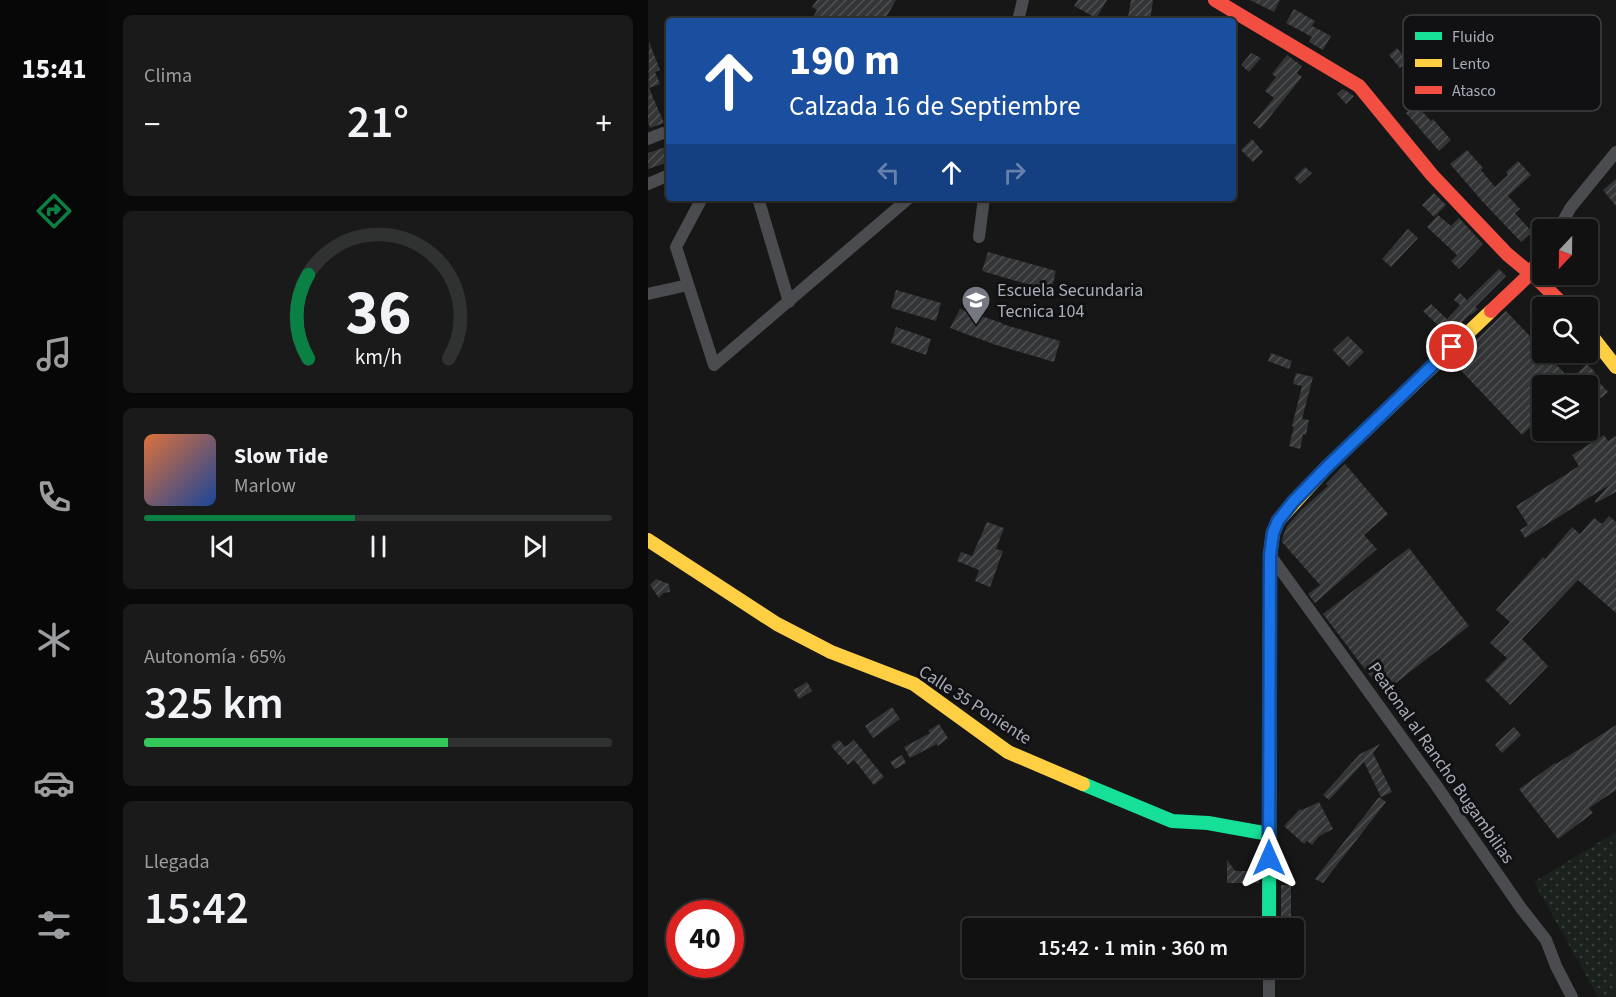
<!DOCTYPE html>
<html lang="es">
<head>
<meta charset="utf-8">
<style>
	:root { --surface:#111; --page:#1a1a1a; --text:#f1f3f6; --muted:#9c9d9f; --line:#303131; --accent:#0b8043 }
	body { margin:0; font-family:"Source Sans 3",sans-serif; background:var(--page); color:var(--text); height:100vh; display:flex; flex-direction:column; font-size:22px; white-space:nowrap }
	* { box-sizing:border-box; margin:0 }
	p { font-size:20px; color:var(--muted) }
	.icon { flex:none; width:33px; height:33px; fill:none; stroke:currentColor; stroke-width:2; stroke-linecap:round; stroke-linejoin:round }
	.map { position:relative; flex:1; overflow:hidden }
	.panel { display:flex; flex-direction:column; gap:15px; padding:15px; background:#090909; width:540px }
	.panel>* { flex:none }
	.guide { position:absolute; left:18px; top:18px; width:570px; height:183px; border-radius:6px; box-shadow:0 2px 4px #0004,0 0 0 2px var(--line); background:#1a4fa0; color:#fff; overflow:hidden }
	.needle { width:39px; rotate:202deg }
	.tools { position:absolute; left:884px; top:219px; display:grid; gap:12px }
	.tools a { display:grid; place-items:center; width:66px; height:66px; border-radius:6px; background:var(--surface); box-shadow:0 2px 4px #0004,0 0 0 2px var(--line); font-size:30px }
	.speed { position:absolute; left:18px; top:900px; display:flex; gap:12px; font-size:30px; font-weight:700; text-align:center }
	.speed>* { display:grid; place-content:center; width:78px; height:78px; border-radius:50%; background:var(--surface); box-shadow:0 2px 4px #0004,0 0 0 2px var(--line); line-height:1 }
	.speed .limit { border:9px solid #d22; background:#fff; color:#111 }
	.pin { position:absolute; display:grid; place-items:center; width:51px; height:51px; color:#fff; margin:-26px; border:3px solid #fff; border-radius:50%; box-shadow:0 2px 6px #0007 }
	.me { position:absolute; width:66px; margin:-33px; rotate:0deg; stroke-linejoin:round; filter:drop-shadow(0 0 4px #0008) }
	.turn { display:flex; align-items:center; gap:21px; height:126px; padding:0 24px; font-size:27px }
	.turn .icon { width:78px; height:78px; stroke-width:2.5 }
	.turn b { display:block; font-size:42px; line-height:51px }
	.lanes { display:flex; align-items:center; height:57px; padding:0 24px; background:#0003; justify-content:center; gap:30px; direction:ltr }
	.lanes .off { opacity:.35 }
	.big { font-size:45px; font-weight:600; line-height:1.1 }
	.panel .widget { flex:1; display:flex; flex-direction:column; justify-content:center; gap:9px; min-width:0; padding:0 21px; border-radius:9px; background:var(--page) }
	.panel .dial { align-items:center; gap:0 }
	.dial svg { height:156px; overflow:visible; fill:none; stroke:var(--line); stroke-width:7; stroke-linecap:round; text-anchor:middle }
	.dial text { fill:var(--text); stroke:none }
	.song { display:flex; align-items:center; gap:18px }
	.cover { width:72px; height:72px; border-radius:9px; background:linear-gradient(135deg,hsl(20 70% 55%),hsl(220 70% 35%)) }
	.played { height:6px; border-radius:3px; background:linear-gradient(90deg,var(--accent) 45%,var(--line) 45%) }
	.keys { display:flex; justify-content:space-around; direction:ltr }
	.heat { display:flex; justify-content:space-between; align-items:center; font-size:33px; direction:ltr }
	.charge { height:9px; border-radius:4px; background:linear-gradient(90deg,#34c759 65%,var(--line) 0) }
	.trip { position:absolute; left:314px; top:918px; width:342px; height:60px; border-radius:6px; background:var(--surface); box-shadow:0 2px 4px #0004,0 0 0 2px var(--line); font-weight:600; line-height:60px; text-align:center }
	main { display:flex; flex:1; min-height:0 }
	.menu { display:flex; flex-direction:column; width:108px; justify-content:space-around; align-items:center; background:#070707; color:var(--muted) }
	.menu .icon { width:42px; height:42px }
	.menu .on { color:var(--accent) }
	.menu b { font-size:27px; color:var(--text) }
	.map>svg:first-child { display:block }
	.grass { fill:url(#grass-dots) }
	.building { fill:url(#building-hatch) }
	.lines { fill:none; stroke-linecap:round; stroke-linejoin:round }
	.street { stroke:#4b4c50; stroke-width:12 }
	.fast { stroke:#16e098; stroke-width:14 }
	.slow { stroke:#ffcf43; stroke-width:14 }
	.jam { stroke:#f24e42; stroke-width:14 }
	.route-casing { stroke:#114b97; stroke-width:15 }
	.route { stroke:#1a73e8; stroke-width:10 }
	.labels { text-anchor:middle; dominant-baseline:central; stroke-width:6; stroke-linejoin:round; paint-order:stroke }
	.poi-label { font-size:18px; fill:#a8adb8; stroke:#111113; text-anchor:start }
	.street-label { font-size:18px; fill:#a8adb8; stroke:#111113 }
	.key { fill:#111113; stroke:#3e4045; stroke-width:1.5 }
	.key-label { font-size:16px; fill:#a8adb8 }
</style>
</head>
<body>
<main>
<nav class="menu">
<b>15:41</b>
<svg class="icon on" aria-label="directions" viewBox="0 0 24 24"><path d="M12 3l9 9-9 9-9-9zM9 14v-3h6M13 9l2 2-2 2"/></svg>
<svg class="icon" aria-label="music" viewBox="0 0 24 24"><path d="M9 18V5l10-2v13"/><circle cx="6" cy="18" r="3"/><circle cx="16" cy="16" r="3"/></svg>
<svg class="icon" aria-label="phone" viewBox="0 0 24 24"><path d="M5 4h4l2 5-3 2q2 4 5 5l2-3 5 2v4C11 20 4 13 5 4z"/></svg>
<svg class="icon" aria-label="climate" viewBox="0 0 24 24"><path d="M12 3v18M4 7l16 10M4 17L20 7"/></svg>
<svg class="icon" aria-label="car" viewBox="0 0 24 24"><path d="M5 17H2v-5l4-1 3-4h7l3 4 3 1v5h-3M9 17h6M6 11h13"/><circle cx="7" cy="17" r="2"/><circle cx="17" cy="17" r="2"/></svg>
<svg class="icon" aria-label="filters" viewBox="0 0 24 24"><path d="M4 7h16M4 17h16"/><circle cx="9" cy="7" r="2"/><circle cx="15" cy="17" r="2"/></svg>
</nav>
<section class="panel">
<div class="widget"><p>Clima</p>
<div class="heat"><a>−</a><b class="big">21°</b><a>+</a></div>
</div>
<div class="widget dial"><svg viewBox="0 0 100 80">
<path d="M14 69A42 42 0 1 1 86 69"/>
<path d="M14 69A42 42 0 0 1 14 26" stroke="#0b8043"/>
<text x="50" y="56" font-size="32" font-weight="700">36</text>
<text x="50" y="72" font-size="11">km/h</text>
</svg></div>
<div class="widget">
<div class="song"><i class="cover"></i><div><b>Slow Tide</b><p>Marlow</p></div></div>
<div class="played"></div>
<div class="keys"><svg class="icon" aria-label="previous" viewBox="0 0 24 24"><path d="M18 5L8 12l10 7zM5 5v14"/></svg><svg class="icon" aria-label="pause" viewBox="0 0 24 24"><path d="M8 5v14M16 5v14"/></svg><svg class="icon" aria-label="next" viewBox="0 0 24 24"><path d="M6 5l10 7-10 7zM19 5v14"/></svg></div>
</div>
<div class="widget"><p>Autonomía · 65%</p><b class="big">325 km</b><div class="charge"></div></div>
<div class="widget"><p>Llegada</p><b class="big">15:42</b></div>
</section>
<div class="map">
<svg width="968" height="997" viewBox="0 0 968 997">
	<defs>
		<pattern id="grass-dots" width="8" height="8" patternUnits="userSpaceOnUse" patternTransform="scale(1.5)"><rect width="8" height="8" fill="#1b211c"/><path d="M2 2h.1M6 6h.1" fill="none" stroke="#393f3b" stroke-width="1.8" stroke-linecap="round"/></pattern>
		<pattern id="building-hatch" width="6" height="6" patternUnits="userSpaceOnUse" patternTransform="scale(1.5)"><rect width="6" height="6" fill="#343537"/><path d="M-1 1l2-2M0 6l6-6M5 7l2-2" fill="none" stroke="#4f5052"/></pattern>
	</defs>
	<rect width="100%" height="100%" fill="#171717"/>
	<!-- grass -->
	<path class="grass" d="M968,832V997H950L886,882Z"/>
	<!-- building -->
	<path class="building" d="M169,0H248L236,21H171L165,17L169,10L164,7Z
		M430,0H459L448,18L426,6Z
		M483,0H505L502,21H492V18L480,17Z
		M602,0H632L626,12Z
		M646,9L667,21L664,26L683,36L675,50L661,42L664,37L638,23Z
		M1,42L12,70L7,72L12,84L1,88L16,123L2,128L0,122Z
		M749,48L760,61L752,68L741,55Z
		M603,53L613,58L601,72L593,65Z
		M639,55L654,66L649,73L654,77L612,129L605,123L626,98L617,91L628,77L624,74Z
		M695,89L706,96L698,104L689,94Z
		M768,105L783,121L785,119L803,140L791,151L758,113Z
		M604,139L615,152L605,162L593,150Z
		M21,146V162L0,169V153Z
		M819,150L835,168L833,170L847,187L860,175L858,172L870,161L883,175L860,196L872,209L867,213L884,232L873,242L835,202L802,164Z
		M657,167L664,173L652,184L646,178Z
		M968,179V206L955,190Z
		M786,193L798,205L786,217L774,205Z
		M790,215L803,226L811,218L835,244L811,269L803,261L809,255L779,227Z
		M760,229L770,238L743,267L734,259Z
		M340,252L408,271L403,291L334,271Z
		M851,269L858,276L827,307L830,309L823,315L822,314L801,336L775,311L783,304L799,319L812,305L806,300L812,293L819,300Z
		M248,290L293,303L288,321L243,308Z
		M312,309L354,323V324L412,341L406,362L348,345L302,328Z
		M858,311L894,349V352H897L928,386H894V416L874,435L805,362Z
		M248,327L283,339L278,355L243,343Z
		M700,336L716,352L701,367L685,350Z
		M623,353L644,361L641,369L620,361Z
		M939,364L947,372L944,374L960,392L953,398L937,381L933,385L925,377Z
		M648,373L665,377L654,419L661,420L658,435L655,434L652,449L641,446L646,427L644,426L654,386L645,384Z
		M956,435L960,441L968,436V492L948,503L947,501L961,485L877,538L872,530L880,525L868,506L931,466L924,455Z
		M697,464L740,514L716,535L729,549L667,603L660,594L672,585L634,542L635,536L639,526L653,510L680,486L678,484Z
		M961,516L968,522V613L930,580L874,639L900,666L862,705L837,680L859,658L842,643L862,622L848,610L895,557L897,559L924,527L932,534L946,518L954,524Z
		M339,522L356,528L348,549L355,551L342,587L327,581L331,570L309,561L313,552L324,556Z
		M761,548L821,626L735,693L675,614Z
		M8,579L21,584L22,592L15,593L11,598L2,585Z
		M159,682L164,691L151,699L146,690Z
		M244,707L252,719L225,738L217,726Z
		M291,724L300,738L290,746L289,744L262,758L256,747L282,733L280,731Z
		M968,725V790L941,808L945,813L910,839L871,789L907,763L908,764Z
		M866,727L873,735L854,753L847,745Z
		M191,740L197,747L206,740L236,777L226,785L206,760L200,765L183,746Z
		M732,744L725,753L744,792L733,797L716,762L681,800L675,795L712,754Z
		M254,755L258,763L247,769L242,762Z
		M731,797L738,802L675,883L667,879Z
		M671,802L685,829L671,836L664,845L659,841L656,844L636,826L652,809L654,810Z
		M579,860L587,871H611V883H579Z
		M633,885H643V916H633Z"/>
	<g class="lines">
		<!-- street -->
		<path class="street" d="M370,21L375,0
			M0,139L15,133
			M0,184L21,175
			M54,198L28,247L66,365L261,198
			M110,198L141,302
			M910,230L923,207L968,152
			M331,237L336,198
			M0,294L40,285
			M622,555L788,785L873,908L898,940L908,966L924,997
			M621,997V968"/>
		<!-- fast -->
		<path class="fast" d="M435,784L524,821L560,823L621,834
			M621,928L622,594"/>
		<!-- slow -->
		<path class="slow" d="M939,330L968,367
			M0,540L129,624L183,652L266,684L360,752L435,784
			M622,594V555L625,533L630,521L678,468L843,311"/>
		<!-- jam -->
		<path class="jam" d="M567,0L711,86L784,175L859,254L889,279L919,308
			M843,311L882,274L894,256"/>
	</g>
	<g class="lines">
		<!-- route casing -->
		<g class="route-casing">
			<path id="route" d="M621,858L622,555L625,533L630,521L645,502L678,468L804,347"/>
		</g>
		<!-- route -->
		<use href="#route" class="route"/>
	</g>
	<!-- icons -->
	<defs>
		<g id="school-pin" transform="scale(1.5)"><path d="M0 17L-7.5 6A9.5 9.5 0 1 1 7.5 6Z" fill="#757880" stroke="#111113"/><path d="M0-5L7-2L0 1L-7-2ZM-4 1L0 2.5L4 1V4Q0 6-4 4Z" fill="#fff"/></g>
	</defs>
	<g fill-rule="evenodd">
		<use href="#school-pin" x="328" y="300"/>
	</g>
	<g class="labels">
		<!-- poi labels -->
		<g class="poi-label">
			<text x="349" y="290">Escuela Secundaria<tspan x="349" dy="21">Tecnica 104</tspan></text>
		</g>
		<!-- street labels -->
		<g class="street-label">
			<text transform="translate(327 705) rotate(33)">Calle 35 Poniente</text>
			<text transform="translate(793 763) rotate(55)">Peatonal al Rancho Bugambilias</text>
		</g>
	</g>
	<!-- legend -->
	<rect x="755" y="15" width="198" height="96" rx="9" class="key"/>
	<rect x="767" y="32" width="27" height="8" fill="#16e098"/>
	<rect x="767" y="59" width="27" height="8" fill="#ffcf43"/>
	<rect x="767" y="86" width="27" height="8" fill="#f24e42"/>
	<g class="key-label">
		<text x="804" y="42">Fluido</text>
		<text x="804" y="69">Lento</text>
		<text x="804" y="96">Atasco</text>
	</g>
</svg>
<div class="tools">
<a><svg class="needle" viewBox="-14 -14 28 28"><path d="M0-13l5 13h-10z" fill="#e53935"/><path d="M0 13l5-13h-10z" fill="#9c9d9f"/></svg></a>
<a><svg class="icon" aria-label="search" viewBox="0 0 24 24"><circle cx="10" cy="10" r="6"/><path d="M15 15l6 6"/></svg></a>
<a><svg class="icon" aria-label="layers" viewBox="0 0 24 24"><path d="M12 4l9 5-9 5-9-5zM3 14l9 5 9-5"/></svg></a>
</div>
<div class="speed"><div class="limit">40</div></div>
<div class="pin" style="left:804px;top:347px;background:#d93025"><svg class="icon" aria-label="arrive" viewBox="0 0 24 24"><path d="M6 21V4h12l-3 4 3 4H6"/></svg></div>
<svg class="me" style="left:621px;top:858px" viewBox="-20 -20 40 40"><path d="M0-17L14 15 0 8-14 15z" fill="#1a73e8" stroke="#fff" stroke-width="4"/></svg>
<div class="trip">15:42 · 1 min · 360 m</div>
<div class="guide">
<div class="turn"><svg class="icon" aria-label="ahead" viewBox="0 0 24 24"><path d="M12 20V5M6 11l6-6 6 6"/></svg><div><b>190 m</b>Calzada 16 de Septiembre</div></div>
<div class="lanes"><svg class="icon off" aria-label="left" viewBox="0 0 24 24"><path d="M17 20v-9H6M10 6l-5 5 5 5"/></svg><svg class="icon" aria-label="ahead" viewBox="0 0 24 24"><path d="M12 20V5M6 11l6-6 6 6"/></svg><svg class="icon off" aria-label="right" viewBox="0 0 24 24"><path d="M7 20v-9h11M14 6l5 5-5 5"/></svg></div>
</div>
</div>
</main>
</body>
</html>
